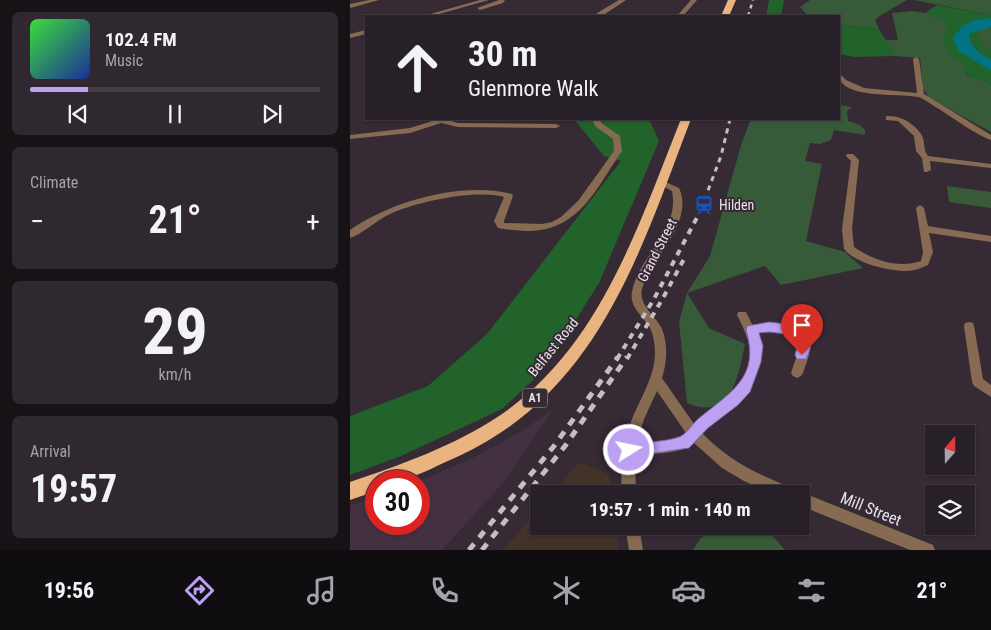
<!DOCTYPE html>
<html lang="en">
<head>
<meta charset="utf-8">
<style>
	:root { --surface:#282028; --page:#302830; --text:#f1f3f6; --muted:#a5a3a8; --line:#443e45; --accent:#bca0f2 }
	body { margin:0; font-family:"Roboto Condensed",sans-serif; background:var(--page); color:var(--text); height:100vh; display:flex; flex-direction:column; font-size:19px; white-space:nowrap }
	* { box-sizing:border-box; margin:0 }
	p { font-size:16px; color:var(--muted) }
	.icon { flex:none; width:28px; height:28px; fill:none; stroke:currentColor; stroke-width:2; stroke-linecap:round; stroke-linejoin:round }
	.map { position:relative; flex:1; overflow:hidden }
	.side { display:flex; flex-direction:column; gap:12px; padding:12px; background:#161216; width:350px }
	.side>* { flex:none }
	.guide { position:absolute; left:15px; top:15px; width:475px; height:105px; border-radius:0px; box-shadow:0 1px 4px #0004,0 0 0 1px var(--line); background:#282028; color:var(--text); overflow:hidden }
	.needle { width:32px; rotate:20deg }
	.fabs { position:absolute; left:575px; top:425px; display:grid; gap:10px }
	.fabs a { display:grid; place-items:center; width:50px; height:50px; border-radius:0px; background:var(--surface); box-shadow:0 1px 4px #0004,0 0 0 1px var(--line); font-size:25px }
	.speed { position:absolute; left:15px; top:470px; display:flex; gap:10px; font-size:25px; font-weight:700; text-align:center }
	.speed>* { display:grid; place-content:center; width:65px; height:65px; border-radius:50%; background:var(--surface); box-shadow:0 1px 4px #0004,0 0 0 1px var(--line); line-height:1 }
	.speed .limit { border:8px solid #d22; background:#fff; color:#111 }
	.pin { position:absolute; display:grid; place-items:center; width:42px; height:42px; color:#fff; margin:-51px -21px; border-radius:50% 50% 50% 0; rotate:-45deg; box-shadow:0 0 5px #0007 }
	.pin .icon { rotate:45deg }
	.me { position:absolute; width:55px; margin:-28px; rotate:80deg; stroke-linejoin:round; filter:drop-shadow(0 0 4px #0008) }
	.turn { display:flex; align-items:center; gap:18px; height:105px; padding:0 20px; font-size:22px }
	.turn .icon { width:65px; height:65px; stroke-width:2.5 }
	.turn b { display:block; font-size:35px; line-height:42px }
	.big { font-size:38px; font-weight:700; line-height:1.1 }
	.side .tile { flex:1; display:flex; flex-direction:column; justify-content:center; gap:8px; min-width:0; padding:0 18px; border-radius:8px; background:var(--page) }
	.side .dial { align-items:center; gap:0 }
	.dial b { font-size:65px; line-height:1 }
	.song { display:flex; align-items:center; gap:15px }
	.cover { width:60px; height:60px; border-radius:8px; background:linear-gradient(135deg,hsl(120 70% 55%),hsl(230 70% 35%)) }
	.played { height:5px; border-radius:2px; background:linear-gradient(90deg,var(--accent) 20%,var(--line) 20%) }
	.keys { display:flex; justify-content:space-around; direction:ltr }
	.heat { display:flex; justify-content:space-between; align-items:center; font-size:28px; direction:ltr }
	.trip { position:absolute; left:180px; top:485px; width:280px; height:50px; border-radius:0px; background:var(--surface); box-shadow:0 1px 4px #0004,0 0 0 1px var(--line); font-weight:700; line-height:50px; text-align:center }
	.dock { display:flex; height:80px; justify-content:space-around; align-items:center; background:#100d10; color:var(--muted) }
	.dock .icon { width:35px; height:35px }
	.dock .on { color:var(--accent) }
	.dock b { font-size:22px; color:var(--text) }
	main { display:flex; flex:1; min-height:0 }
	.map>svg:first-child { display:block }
	.built { fill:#433141 }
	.industrial { fill:#423227 }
	.green { fill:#375a39 }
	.forest { fill:#21632a }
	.water { fill:#017383 }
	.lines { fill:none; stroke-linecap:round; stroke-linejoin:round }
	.minor { fill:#866b52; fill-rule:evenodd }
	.trunk { fill:#eab481; fill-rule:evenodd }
	.rail-far3 { stroke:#c5bdc4; stroke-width:2.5; stroke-dasharray:4 4; stroke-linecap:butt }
	.rail-far2 { stroke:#c5bdc4; stroke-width:3; stroke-dasharray:5 5; stroke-linecap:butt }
	.rail-far1 { stroke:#c5bdc4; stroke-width:4; stroke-dasharray:6 6; stroke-linecap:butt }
	.rail { stroke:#c5bdc4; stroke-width:5; stroke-dasharray:8 8; stroke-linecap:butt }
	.route { fill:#bca0f2; stroke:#7a689d }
	.labels { text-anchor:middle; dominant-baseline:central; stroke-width:4; stroke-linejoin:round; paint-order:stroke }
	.shield { fill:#362a35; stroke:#b3aab2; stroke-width:1 }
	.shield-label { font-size:12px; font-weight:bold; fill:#e9e1e8 }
	.poi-label { font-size:14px; fill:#e9e1e8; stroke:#362a35; text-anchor:start }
	.street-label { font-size:14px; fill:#e9e1e8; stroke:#362a35 }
	.near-street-label { font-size:16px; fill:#e9e1e8; stroke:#362a35 }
</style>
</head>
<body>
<main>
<section class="side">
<div class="tile">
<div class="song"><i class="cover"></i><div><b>102.4 FM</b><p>Music</p></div></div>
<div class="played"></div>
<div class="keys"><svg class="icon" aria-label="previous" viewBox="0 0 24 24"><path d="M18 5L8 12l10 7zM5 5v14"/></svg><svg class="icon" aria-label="pause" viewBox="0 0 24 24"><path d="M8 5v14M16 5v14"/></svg><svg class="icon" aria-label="next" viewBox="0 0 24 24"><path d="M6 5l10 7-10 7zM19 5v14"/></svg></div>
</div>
<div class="tile"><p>Climate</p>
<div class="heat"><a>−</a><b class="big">21°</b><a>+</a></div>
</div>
<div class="tile dial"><b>29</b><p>km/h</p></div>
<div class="tile"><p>Arrival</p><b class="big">19:57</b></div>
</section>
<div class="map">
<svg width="641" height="550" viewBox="0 0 641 550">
	<rect width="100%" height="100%" fill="#362a35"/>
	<!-- built -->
	<path class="built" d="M203,410L153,483L92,550H0V506L26,497V524H69V481L123,458L170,432Z"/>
	<!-- industrial -->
	<path class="industrial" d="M229,462L259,474L261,494H202Z
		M189,509V526H266L269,550H153Z"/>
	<!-- green -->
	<path class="green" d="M460,0H557L528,17L525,20L529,29L489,25V16H458L450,7Z
		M564,0H641V15Z
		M562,11L575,13L596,21L598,29L594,40L603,57L614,65L617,76L628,77L641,85V132L579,98L573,88L570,58L545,56L535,40H548L542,13Z
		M641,27V50L634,47L627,33L629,29Z
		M489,105L502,107L497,111L498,121L510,125L515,130V135L484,130L481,140L470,144L460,143L455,161L472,164L456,241L495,252L513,268L431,285L415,266L337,293L359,328L395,344C388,377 382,422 337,403L329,322L337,293L360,256L391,145L401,119H489Z
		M597,186L641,192V208L599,202Z
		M371,526H422L420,533L435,550H343L351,538Z"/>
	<!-- forest -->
	<path class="forest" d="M419,0H434L431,16H416Z
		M587,5L641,15V18L633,19L607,30L641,71V85C633,79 620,79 614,72V65C606,59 593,52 594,41C594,33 598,29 596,21L575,13Z
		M489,25L529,29L545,56L504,57L489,54Z
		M629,29L627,33L634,47L641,50V59C629,54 621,47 619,34Z
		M224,119H299L309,141L249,283L212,342L183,380L152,409L51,456L0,475V416L78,386L137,334L271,161L254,156Z"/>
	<!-- water -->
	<path class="water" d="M641,18V27L619,34C621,47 629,54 641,59V71L609,51L603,39C610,23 624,19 641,18Z"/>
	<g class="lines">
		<!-- minor -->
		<path class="minor" d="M19,0H29L0,8V4Z
			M130,0H139L82,16H73Z
			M149,0H155L153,3L130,10L127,8Z
			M269,0H276L252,16H246L247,13Z
			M341,0H347L333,16H327Z
			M16,30V34L0,38V34Z
			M566,57L569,59L574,94L641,135V140C624,134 601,116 584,106C579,103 573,98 568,97C550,93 487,100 489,73L496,80L514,88L567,93L563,59Z
			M536,116C549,115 563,122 571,134C576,141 572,148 578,156L641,164V168L580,161L581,170L577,172H574L572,158L566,151L564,136L548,121L536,120Z
			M89,119H98L97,120L108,123L206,124L210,126L206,128L108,127L91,123L60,133L0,139V135L60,128Z
			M242,119H250L251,123L270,136L272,151C245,190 229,232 175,231C166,230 156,230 148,228L144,221L154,197C124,189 64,202 36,216C25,222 12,234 0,238V230C41,201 112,181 162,194L163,196L154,221V223L192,224L202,222L211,217L228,201L264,151L263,139L245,126Z
			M497,154H503L509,160L502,229L504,247C523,260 548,269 571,261L573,252L566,208L570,205L574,208L578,226L641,236V242L579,233L583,252L578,265C571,268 564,271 556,271C538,271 505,263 494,249L492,229L501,161L496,156Z
			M311,180L329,188C345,222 301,258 292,289C288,305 306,316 312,329C318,344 317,363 312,378L344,424C351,417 358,412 365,406C402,376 410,358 387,315L388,312H396L403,326C420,323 458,318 461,343C461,352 456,364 453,373L451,376L447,378L443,376L441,373L449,349L448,338C438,329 421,332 407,333C422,388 382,399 352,433C380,462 408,474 444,489L446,494H422L394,481L372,468L344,443C329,455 304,453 285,455L286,494H272C270,468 272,443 282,419C291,397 304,378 305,354C305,346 304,336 300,328C294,317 279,307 282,292C288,256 330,232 322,191L307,183ZM307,391L336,433L328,439L287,443L294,419Z
			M619,322L623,323L624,326L633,379L641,385V397L624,386L622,382L614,326L615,323Z
			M451,492L583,545L585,550H560L451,506V494H447Z
			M275,526H289L293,550H279Z"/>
		<!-- trunk -->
		<path class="trunk" d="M378,0H386L379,16H371Z
			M331,119H341C290,252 249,391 109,456C90,464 69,476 49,481C42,483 33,481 26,481V491L0,500V482C50,465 104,446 149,416C250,348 288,226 331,119Z"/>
		<!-- rail-far3 -->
		<path class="rail-far3" d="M398,16L403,0"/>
		<!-- rail-far2 -->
		<path class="rail-far2" d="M351,209L371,156L380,119"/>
		<!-- rail-far1 -->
		<path class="rail-far1" d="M267,359L304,299L352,208
			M277,359L313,298L334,259"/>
		<!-- rail -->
		<path class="rail" d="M119,550L204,446L268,357
			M132,550L215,446L277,357"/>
	</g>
	<!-- route -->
	<path class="route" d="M419,322C442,325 473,326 456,359H447L445,355L448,343L444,335L419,332L409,333L413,346L411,362L400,392L388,405L358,428L339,448L279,457L274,455L272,450L274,446L279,444C295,442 314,442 329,437C336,435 342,424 348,419C379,393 411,378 396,330L397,326Z"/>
	<!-- icons -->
	<defs>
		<g id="station-bare" transform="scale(1.5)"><path d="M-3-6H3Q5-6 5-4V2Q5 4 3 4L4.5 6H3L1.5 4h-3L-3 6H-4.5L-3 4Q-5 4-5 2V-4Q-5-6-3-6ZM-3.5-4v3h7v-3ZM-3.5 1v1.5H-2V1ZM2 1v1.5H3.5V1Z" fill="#1a4fb4" stroke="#362a35" stroke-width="2.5" paint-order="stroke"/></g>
	</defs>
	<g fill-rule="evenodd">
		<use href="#station-bare" x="354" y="205"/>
	</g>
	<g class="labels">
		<!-- shield labels -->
		<rect class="shield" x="172.5" y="388.5" width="25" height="19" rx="4"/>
		<g class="shield-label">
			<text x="185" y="398">A1</text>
		</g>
		<!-- poi labels -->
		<g class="poi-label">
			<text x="369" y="205">Hilden</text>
		</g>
		<!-- street labels -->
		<g class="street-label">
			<text transform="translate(307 250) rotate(-63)">Grand Street</text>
			<text transform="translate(203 347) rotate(-51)">Belfast Road</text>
		</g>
		<!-- near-street labels -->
		<g class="near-street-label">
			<text transform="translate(521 509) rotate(22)">Mill Street</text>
		</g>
	</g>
</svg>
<div class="fabs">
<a><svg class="needle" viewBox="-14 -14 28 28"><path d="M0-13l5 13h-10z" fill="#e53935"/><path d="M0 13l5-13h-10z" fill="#a5a3a8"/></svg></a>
<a><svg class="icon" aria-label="layers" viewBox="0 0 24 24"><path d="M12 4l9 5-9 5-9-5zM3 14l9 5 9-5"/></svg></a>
</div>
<div class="speed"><div class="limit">30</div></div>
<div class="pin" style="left:452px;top:355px;background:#d93025"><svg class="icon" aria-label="arrive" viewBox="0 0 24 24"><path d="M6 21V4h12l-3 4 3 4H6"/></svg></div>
<svg class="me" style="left:279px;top:450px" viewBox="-20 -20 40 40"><circle r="17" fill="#bca0f2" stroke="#fff" stroke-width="3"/><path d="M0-11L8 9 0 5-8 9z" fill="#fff"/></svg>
<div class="trip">19:57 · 1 min · 140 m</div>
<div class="guide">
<div class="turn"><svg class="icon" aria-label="ahead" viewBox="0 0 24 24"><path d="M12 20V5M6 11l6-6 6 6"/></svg><div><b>30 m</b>Glenmore Walk</div></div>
</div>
</div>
</main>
<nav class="dock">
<b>19:56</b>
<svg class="icon on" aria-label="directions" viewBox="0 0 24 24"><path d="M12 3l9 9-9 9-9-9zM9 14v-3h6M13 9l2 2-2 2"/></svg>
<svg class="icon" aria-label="music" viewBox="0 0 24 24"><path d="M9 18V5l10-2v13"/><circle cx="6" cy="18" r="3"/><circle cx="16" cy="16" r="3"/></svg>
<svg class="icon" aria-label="phone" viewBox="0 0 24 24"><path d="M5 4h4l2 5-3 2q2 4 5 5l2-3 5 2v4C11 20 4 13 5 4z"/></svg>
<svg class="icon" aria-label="climate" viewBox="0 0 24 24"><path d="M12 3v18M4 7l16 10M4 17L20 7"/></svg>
<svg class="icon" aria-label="car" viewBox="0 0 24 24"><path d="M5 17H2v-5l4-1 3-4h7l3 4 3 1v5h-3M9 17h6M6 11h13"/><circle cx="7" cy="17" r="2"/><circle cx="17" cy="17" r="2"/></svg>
<svg class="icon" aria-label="filters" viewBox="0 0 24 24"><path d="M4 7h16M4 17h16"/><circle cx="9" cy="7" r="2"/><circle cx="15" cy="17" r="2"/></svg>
<b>21°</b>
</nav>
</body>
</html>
